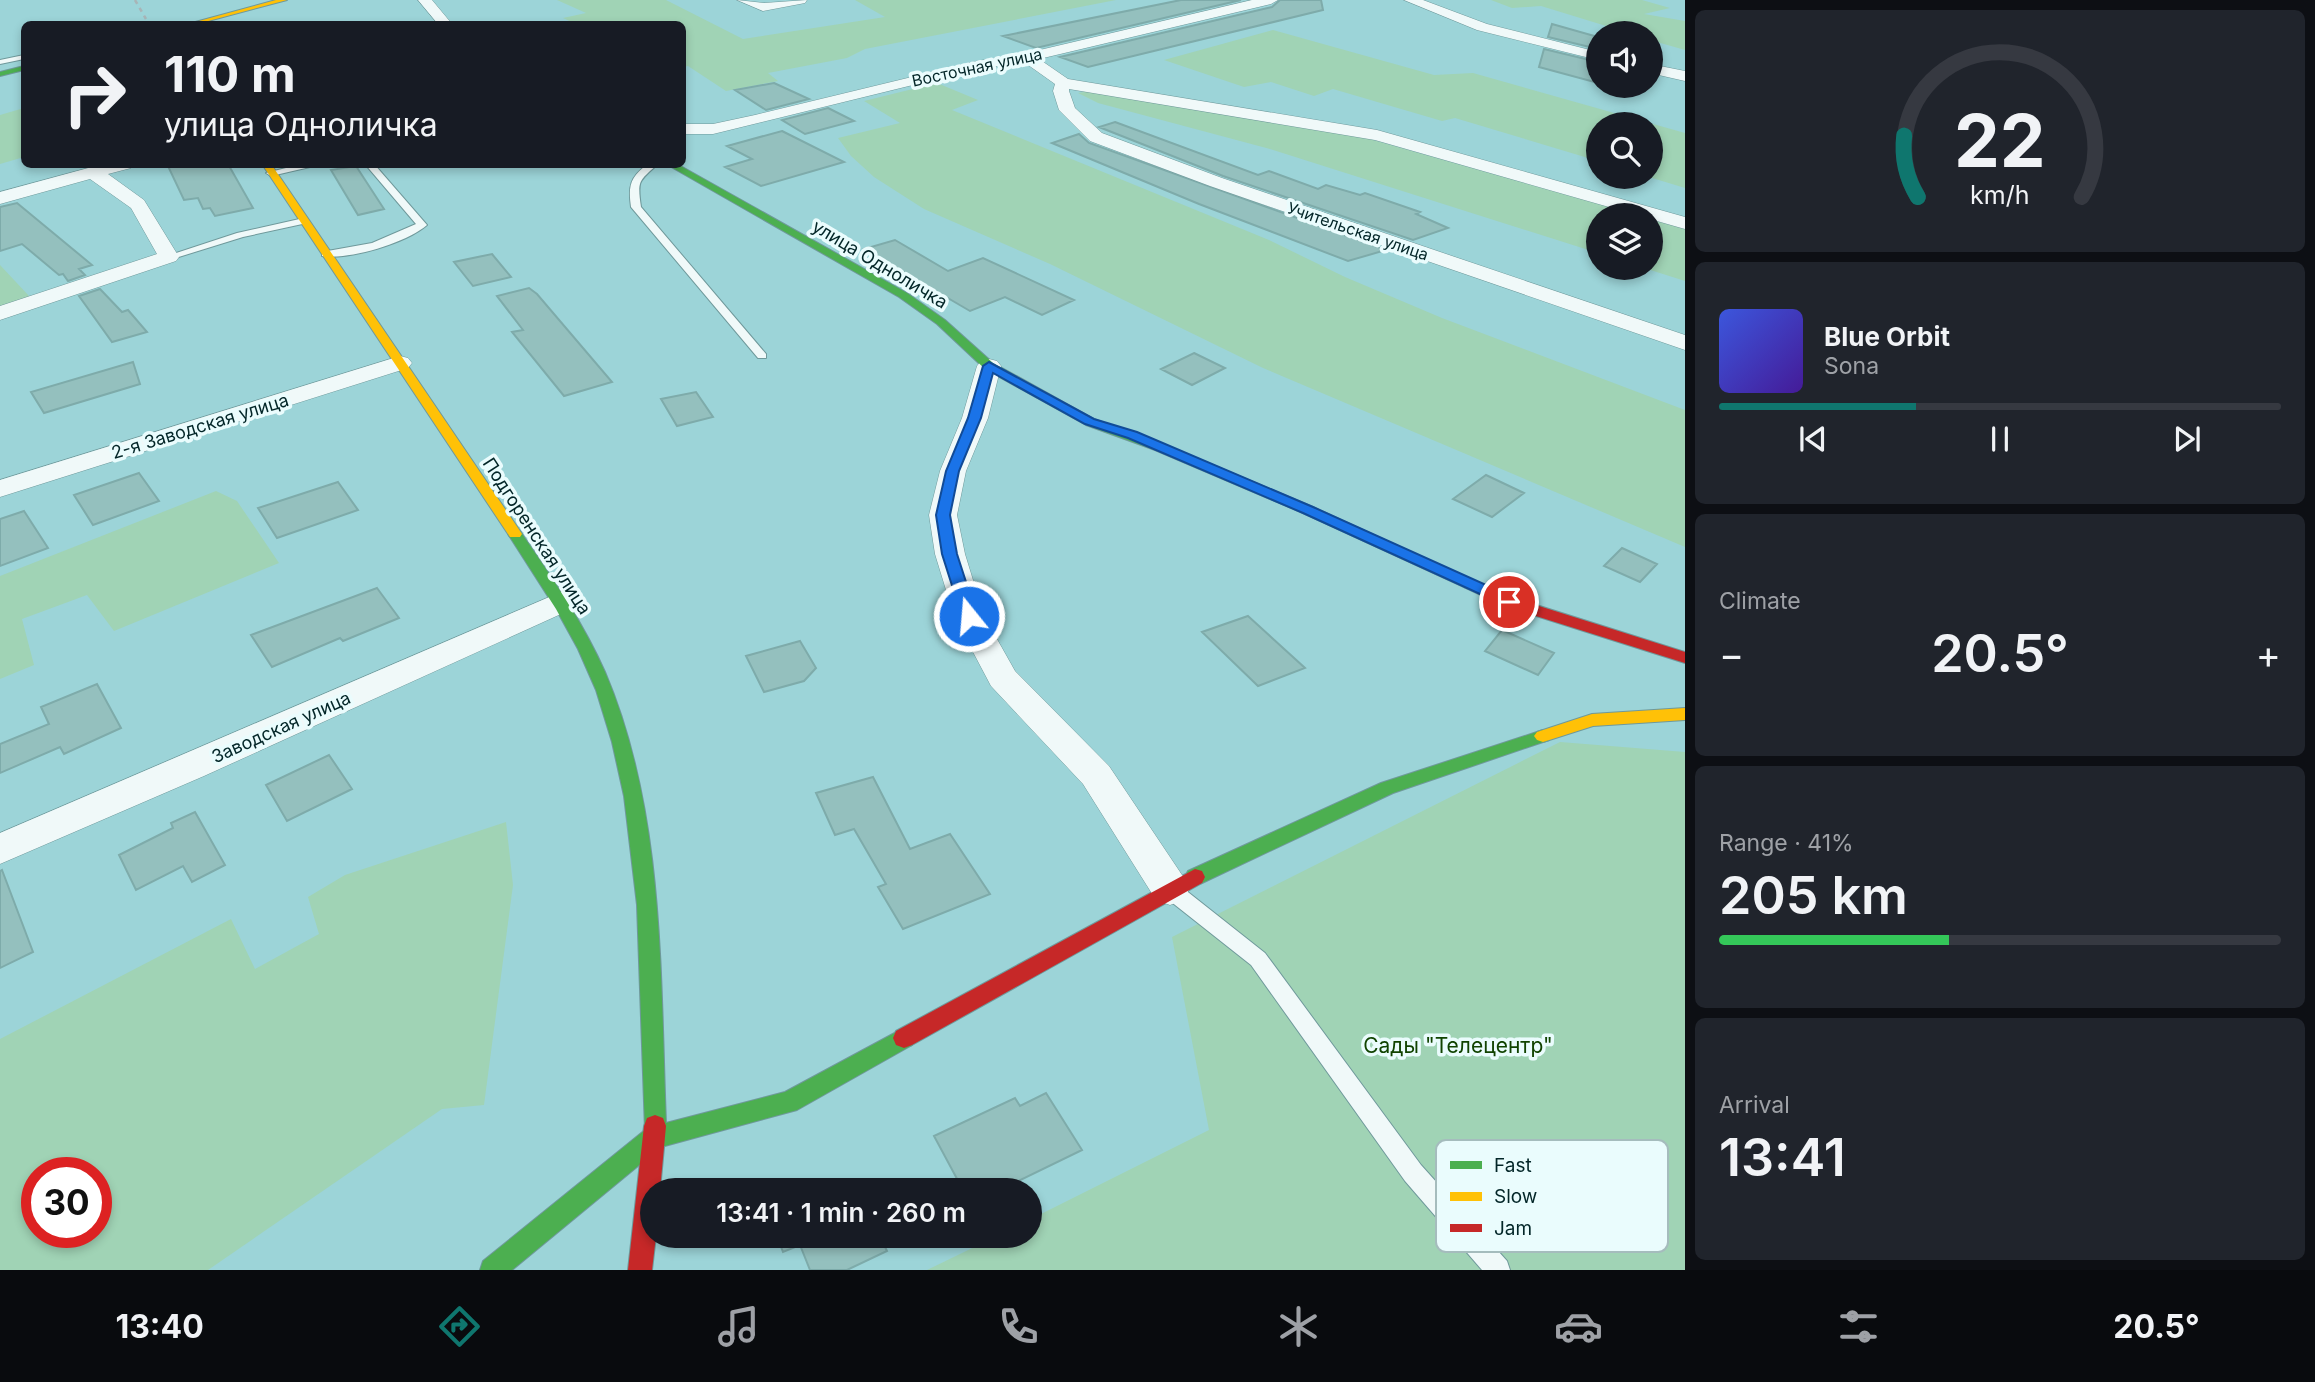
<!DOCTYPE html>
<html lang="en">
<head>
<meta charset="utf-8">
<style>
	:root { --surface:#171b24; --page:#20242c; --text:#f1f3f6; --muted:#9ea1a6; --line:#363941; --accent:#0f766e }
	body { margin:0; font-family:Inter,sans-serif; background:var(--page); color:var(--text); height:100vh; display:flex; flex-direction:column; font-size:26px; white-space:nowrap }
	* { box-sizing:border-box; margin:0 }
	p { font-size:23px; color:var(--muted) }
	.icon { flex:none; width:38px; height:38px; fill:none; stroke:currentColor; stroke-width:2; stroke-linecap:round; stroke-linejoin:round }
	.map { position:relative; flex:1; overflow:hidden }
	.drawer { display:flex; flex-direction:column; gap:10px; padding:10px; background:#0d0f14; width:630px }
	.drawer>* { flex:none }
	.top-card { position:absolute; left:21px; top:21px; width:665px; height:147px; border-radius:10px; box-shadow:0 4px 10px #0003; background:#171b24; color:var(--text); overflow:hidden }
	.buttons { position:absolute; left:1586px; top:21px; display:grid; gap:14px }
	.buttons a { display:grid; place-items:center; width:77px; height:77px; border-radius:50%; background:var(--surface); box-shadow:0 4px 10px #0003; font-size:35px }
	.speed { position:absolute; left:21px; top:1157px; display:flex; gap:14px; font-size:35px; font-weight:700; text-align:center }
	.speed>* { display:grid; place-content:center; width:91px; height:91px; border-radius:50%; background:var(--surface); box-shadow:0 4px 10px #0003; line-height:1 }
	.speed .limit { border:10px solid #d22; background:#fff; color:#111 }
	.pin { position:absolute; display:grid; place-items:center; width:60px; height:60px; color:#fff; margin:-30px; border:4px solid #fff; border-radius:50%; box-shadow:0 2px 7px #0007 }
	.me { position:absolute; width:77px; margin:-38px; rotate:343deg; stroke-linejoin:round; filter:drop-shadow(0 0 5px #0008) }
	.turn { display:flex; align-items:center; gap:24px; height:147px; padding:0 28px; font-size:32px }
	.turn .icon { width:91px; height:91px; stroke-width:2.5 }
	.turn b { display:block; font-size:49px; line-height:60px }
	.big { font-size:52px; font-weight:600; line-height:1.1 }
	.drawer .tile { flex:1; display:flex; flex-direction:column; justify-content:center; gap:10px; min-width:0; padding:0 24px; border-radius:10px; background:var(--page) }
	.drawer .dial { align-items:center; gap:0 }
	.dial svg { height:182px; overflow:visible; fill:none; stroke:var(--line); stroke-width:7; stroke-linecap:round; text-anchor:middle }
	.dial text { fill:var(--text); stroke:none }
	.song { display:flex; align-items:center; gap:21px }
	.cover { width:84px; height:84px; border-radius:10px; background:linear-gradient(135deg,hsl(230 70% 55%),hsl(260 70% 35%)) }
	.played { height:7px; border-radius:4px; background:linear-gradient(90deg,var(--accent) 35%,var(--line) 35%) }
	.keys { display:flex; justify-content:space-around; direction:ltr }
	.heat { display:flex; justify-content:space-between; align-items:center; font-size:38px; direction:ltr }
	.charge { height:10px; border-radius:5px; background:linear-gradient(90deg,#34c759 41%,var(--line) 0) }
	.trip { position:absolute; left:640px; top:1178px; width:402px; height:70px; border-radius:35px; background:var(--surface); box-shadow:0 4px 10px #0003; font-weight:600; line-height:70px; text-align:center }
	.dock { display:flex; height:112px; justify-content:space-around; align-items:center; background:#090b0e; color:var(--muted) }
	.dock .icon { width:49px; height:49px }
	.dock .on { color:var(--accent) }
	.dock b { font-size:32px; color:var(--text) }
	main { display:flex; flex:1; min-height:0 }
	.map>svg:first-child { display:block }
	.green { fill:#a0d3b5; fill-rule:evenodd }
	.building { fill:#94c0be; stroke:#7eabaa; stroke-width:2 }
	.lines { fill:none; stroke-linecap:round; stroke-linejoin:round }
	.lane-casing { stroke:#6f999b; stroke-width:2 }
	.street-casing { stroke:#6f999b; stroke-width:1 }
	.fast-casing { stroke:#6f999b; stroke-width:2 }
	.slow-casing { stroke:#6f999b; stroke-width:2 }
	.jam-casing { stroke:#6f999b; stroke-width:2 }
	.lane { fill:#f0f9f9; fill-rule:evenodd }
	.street { fill:#f0f9f9; fill-rule:evenodd }
	.fast { fill:#4caf50; fill-rule:evenodd }
	.slow { fill:#ffc107; fill-rule:evenodd }
	.jam { fill:#c62828; fill-rule:evenodd }
	.rail { stroke:#a8b5b7; stroke-width:2.5; stroke-dasharray:4.5 4.5; stroke-linecap:butt }
	.route { fill:#1a73e8; stroke:#114b97; stroke-width:2 }
	.labels { text-anchor:middle; dominant-baseline:central; stroke-width:7; stroke-linejoin:round; paint-order:stroke }
	.far-street-label { font-size:16px; fill:#032628; stroke:#eafcfd }
	.street-label { font-size:18px; fill:#032628; stroke:#eafcfd }
	.near-park-label { font-size:21px; fill:#104300; stroke:#eafcfd }
	.key { fill:#eafcfd; stroke:#a5bcbd; stroke-width:2 }
	.key-label { font-size:19px; fill:#032628 }
</style>
</head>
<body>
<main>
<div class="map">
<svg width="1685" height="1270" viewBox="0 0 1685 1270">
	<rect width="100%" height="100%" fill="#9cd4d8"/>
	<!-- green -->
	<path class="green" d="M557,0H666L743,39L885,17L855,0H1116L865,49L847,58L768,73L778,81L726,91L688,66L683,67L682,24H576L563,18L586,13Z
		M1491,0H1642L1670,8L1644,14L1685,21V50L1650,40V33H1629L1541,6L1512,8Z
		M1273,30L1434,75L1473,73L1685,133V188L1649,177L1650,124H1598V161L1455,118L1442,121L1333,89L1314,96L1271,82L1244,87L1164,60Z
		M937,83L978,100L952,110L1269,240L1345,277L1442,318L1685,410V547L1263,368L1050,264L924,209L874,177L851,156L838,138L900,123L864,101Z
		M1090,91L1356,135L1638,215H1598V253L1270,149L1098,103L1078,93Z
		M24,108V157L0,164V115Z
		M1650,219L1685,229V281L1644,268H1650Z
		M0,265L30,297L0,307Z
		M216,491L237,501L279,563L114,631L87,595L22,619L34,665L0,679V576Z
		M1560,742L1685,752V1270H927L997,1236H1031V1219L1209,1130L1172,937Z
		M506,822L513,885L484,1105L442,1109L208,1270H0V1039L231,919L255,969L319,934L308,897L345,875ZM37,1172H96V1232H37Z"/>
	<!-- building -->
	<path class="building" d="M1181,0H1241L1036,48L1003,36Z
		M1280,0H1321L1323,10L1088,67L1060,57L1272,7Z
		M1552,24L1598,37V49L1548,37Z
		M1544,49L1598,62V83L1539,67Z
		M774,83L809,99L766,110L735,90Z
		M828,108L854,121L805,134L782,120Z
		M1115,122L1258,175L1269,171L1318,189L1326,185L1360,195L1365,193L1420,212L1416,214L1448,228L1413,240L1223,176L1099,127Z
		M782,131L844,162L761,186L725,167L752,159L727,146Z
		M1079,134L1089,143L1386,250L1348,261L1199,204L1052,143Z
		M167,164H228L253,208L215,216L210,208L203,209L198,198L184,200Z
		M356,166L384,209L358,215L331,170Z
		M17,203L92,265L79,269L85,275L68,281L63,274L59,275L22,244L0,251V207Z
		M895,240L948,271L983,258L1074,300L1042,315L1005,297L970,311L864,249Z
		M492,254L511,277L473,286L454,262Z
		M529,288L537,294L612,382L564,396L512,332L523,330L497,296Z
		M100,289L122,312L128,310L147,332L112,342L79,296Z
		M1194,353L1225,368L1192,385L1161,369Z
		M133,362L140,384L44,413L31,392Z
		M696,392L713,417L677,426L661,399Z
		M139,473L159,501L93,525L74,495Z
		M1486,475L1524,493L1492,517L1453,499Z
		M338,482L358,510L277,538L258,508Z
		M24,511L48,548L0,566V519Z
		M1622,548L1657,564L1640,582L1604,566Z
		M377,588L399,618L343,641L340,638L272,667L251,635Z
		M1248,616L1305,668L1258,686L1202,632Z
		M1502,630L1554,653L1538,675L1485,651Z
		M800,641L816,668L804,681L764,692L746,656Z
		M97,684L121,728L64,754L60,747L0,773V744L49,724L41,707Z
		M329,755L352,789L287,821L266,785Z
		M873,777L910,849L950,834L990,894L903,929L878,887L886,884L854,829L835,835L816,793Z
		M195,812L225,865L192,882L183,866L136,890L119,855L173,828L171,823Z
		M2,870L33,952L0,968V871Z
		M1046,1093L1082,1150L1000,1190H963L934,1136L1015,1098L1020,1106Z
		M777,1236H880L887,1251L847,1270H810L800,1245L783,1252Z"/>
	<g class="lines">
		<!-- lane casing -->
		<g class="lane-casing">
			<path id="lane" d="M24,55V59L0,64V60Z
				M302,164H323L271,176L266,173Z
				M365,164H374L427,225C406,243 350,260 322,256V252L372,243L416,224Z
				M648,164H658C639,181 637,180 641,207L766,354V358H758L631,207C628,186 630,177 648,164Z
				M304,218L309,221L307,223L243,237L169,260L164,257L237,233Z
				M1172,883L1179,885L1265,953L1421,1165L1507,1261L1510,1270H1482L1405,1181L1251,965L1165,897L1162,891L1165,885Z"/>
		</g>
		<!-- street casing -->
		<g class="street-casing">
			<path id="street" d="M418,0H432L452,24H438Z
				M737,0L764,3L807,0L805,3L763,11Z
				M1252,0H1278L1271,4L1039,59L1068,79L1377,130L1685,217V229L1650,219V215H1637L1375,140L1069,89V91L1075,108L1102,133L1222,178L1685,335V350L1210,186L1090,141L1059,110L1053,91L1055,84L1024,62L978,69L713,134H682V124H713L755,115L978,61L1027,53Z
				M1404,0H1423L1487,24L1598,52V60L1477,30Z
				M1650,64L1685,71V81L1650,73Z
				M103,164H134L131,168L108,174L144,200L179,257L176,261L0,320V306L157,254L131,208L90,179L0,204V192Z
				M400,356L408,358L412,363L408,368L0,497V480Z
				M989,359L997,361L1001,366L988,418L966,471L957,515L965,554L984,616L1015,671L1109,766L1184,878L1189,889L1184,900L1170,905L1156,900L1083,784L991,686L954,616L935,554L929,515L940,471L962,418L977,366L981,361Z
				M561,592L572,595L576,602L572,609L204,776L0,864V833Z"/>
		</g>
		<!-- fast casing -->
		<g class="fast-casing">
			<path id="fast" d="M24,66V70L0,76V72Z
				M666,164H677L907,293L945,320L993,363L1094,419L1167,447L1165,450H1155L1086,425L985,369L937,324L899,297Z
				M515,530L520,531C551,576 583,622 605,672C665,813 660,972 666,1123L785,1092L904,1028L912,1031L915,1038L912,1045L797,1110L661,1147L512,1270H480L483,1261L645,1130L637,905L624,796L612,742L596,690L578,649L556,609L508,534Z
				M1543,730L1549,732L1552,736L1549,740L1393,793L1202,883L1195,885L1188,883L1185,877L1188,871L1381,783Z"/>
		</g>
		<!-- slow casing -->
		<g class="slow-casing">
			<path id="slow" d="M276,0H287L197,24H188Z
				M262,164H271L522,534L520,537H510Z
				M1160,443L1313,507L1474,581L1477,584L1469,589L1464,587L1303,513L1155,450L1153,447Z
				M1685,708V720L1593,726L1543,742L1537,740L1534,736L1537,732L1592,714Z"/>
		</g>
		<!-- jam casing -->
		<g class="jam-casing">
			<path id="jam" d="M1469,579L1514,598L1685,652V663L1504,606L1464,587L1461,584L1464,581Z
				M1195,869L1202,871L1205,877L1202,883L912,1045L904,1048L896,1045L893,1038L896,1031Z
				M655,1115L663,1118L666,1126L660,1190H653V1236H656L652,1270H628L644,1126L647,1118Z"/>
		</g>
		<!-- lane -->
		<use href="#lane" class="lane"/>
		<!-- street -->
		<use href="#street" class="street"/>
		<!-- fast -->
		<use href="#fast" class="fast"/>
		<!-- slow -->
		<use href="#slow" class="slow"/>
		<!-- jam -->
		<use href="#jam" class="jam"/>
		<!-- rail -->
		<path class="rail" d="M135,0L146,19"/>
	</g>
	<!-- route -->
	<path class="route" d="M989,362L1094,419L1137,432L1313,507L1515,598L1517,602L1515,605H1504L1303,513L1128,438L1085,424L993,373L981,418L959,471L950,515L957,554L977,616L969,621L963,620L942,554L936,515L946,471L968,418L983,366Z"/>
	<g class="labels">
		<!-- far-street labels -->
		<g class="far-street-label">
			<text transform="translate(977 67) rotate(-12)">Восточная улица</text>
			<text transform="translate(1358 231) rotate(19)">Учительская улица</text>
		</g>
		<!-- street labels -->
		<g class="street-label">
			<text transform="translate(880 264) rotate(31)">улица Одноличка</text>
			<text transform="translate(200 426) rotate(-17)">2-я Заводская улица</text>
			<text transform="translate(537 536) rotate(57)">Подгоренская улица</text>
			<text transform="translate(281 727) rotate(-24)">Заводская улица</text>
		</g>
		<!-- near-park labels -->
		<g class="near-park-label">
			<text x="1458" y="1045">Сады "Телецентр"</text>
		</g>
	</g>
	<!-- legend -->
	<rect x="1436" y="1140" width="232" height="112" rx="10" class="key"/>
	<rect x="1450" y="1161" width="32" height="8" fill="#4caf50"/>
	<rect x="1450" y="1192" width="32" height="9" fill="#ffc107"/>
	<rect x="1450" y="1224" width="32" height="8" fill="#c62828"/>
	<g class="key-label">
		<text x="1494" y="1172">Fast</text>
		<text x="1494" y="1203">Slow</text>
		<text x="1494" y="1235">Jam</text>
	</g>
</svg>
<div class="buttons">
<a><svg class="icon" aria-label="sound" viewBox="0 0 24 24"><path d="M4 9h4l5-4v14l-5-4H4zM17 9q2 3 0 6"/></svg></a>
<a><svg class="icon" aria-label="search" viewBox="0 0 24 24"><circle cx="10" cy="10" r="6"/><path d="M15 15l6 6"/></svg></a>
<a><svg class="icon" aria-label="layers" viewBox="0 0 24 24"><path d="M12 4l9 5-9 5-9-5zM3 14l9 5 9-5"/></svg></a>
</div>
<div class="speed"><div class="limit">30</div></div>
<div class="pin" style="left:1509px;top:602px;background:#d93025"><svg class="icon" aria-label="arrive" viewBox="0 0 24 24"><path d="M6 21V4h12l-3 4 3 4H6"/></svg></div>
<svg class="me" style="left:969px;top:616px" viewBox="-20 -20 40 40"><circle r="17" fill="#1a73e8" stroke="#fff" stroke-width="3"/><path d="M0-11L8 9 0 5-8 9z" fill="#fff"/></svg>
<div class="trip">13:41 · 1 min · 260 m</div>
<div class="top-card">
<div class="turn"><svg class="icon" aria-label="right" viewBox="0 0 24 24"><path d="M7 20v-9h11M14 6l5 5-5 5"/></svg><div><b>110 m</b>улица Одноличка</div></div>
</div>
</div>
<section class="drawer">
<div class="tile dial"><svg viewBox="0 0 100 80">
<path d="M14 69A42 42 0 1 1 86 69"/>
<path d="M14 69A42 42 0 0 1 8 42" stroke="#0f766e"/>
<text x="50" y="56" font-size="32" font-weight="700">22</text>
<text x="50" y="72" font-size="11">km/h</text>
</svg></div>
<div class="tile">
<div class="song"><i class="cover"></i><div><b>Blue Orbit</b><p>Sona</p></div></div>
<div class="played"></div>
<div class="keys"><svg class="icon" aria-label="previous" viewBox="0 0 24 24"><path d="M18 5L8 12l10 7zM5 5v14"/></svg><svg class="icon" aria-label="pause" viewBox="0 0 24 24"><path d="M8 5v14M16 5v14"/></svg><svg class="icon" aria-label="next" viewBox="0 0 24 24"><path d="M6 5l10 7-10 7zM19 5v14"/></svg></div>
</div>
<div class="tile"><p>Climate</p>
<div class="heat"><a>−</a><b class="big">20.5°</b><a>+</a></div>
</div>
<div class="tile"><p>Range · 41%</p><b class="big">205 km</b><div class="charge"></div></div>
<div class="tile"><p>Arrival</p><b class="big">13:41</b></div>
</section>
</main>
<nav class="dock">
<b>13:40</b>
<svg class="icon on" aria-label="directions" viewBox="0 0 24 24"><path d="M12 3l9 9-9 9-9-9zM9 14v-3h6M13 9l2 2-2 2"/></svg>
<svg class="icon" aria-label="music" viewBox="0 0 24 24"><path d="M9 18V5l10-2v13"/><circle cx="6" cy="18" r="3"/><circle cx="16" cy="16" r="3"/></svg>
<svg class="icon" aria-label="phone" viewBox="0 0 24 24"><path d="M5 4h4l2 5-3 2q2 4 5 5l2-3 5 2v4C11 20 4 13 5 4z"/></svg>
<svg class="icon" aria-label="climate" viewBox="0 0 24 24"><path d="M12 3v18M4 7l16 10M4 17L20 7"/></svg>
<svg class="icon" aria-label="car" viewBox="0 0 24 24"><path d="M5 17H2v-5l4-1 3-4h7l3 4 3 1v5h-3M9 17h6M6 11h13"/><circle cx="7" cy="17" r="2"/><circle cx="17" cy="17" r="2"/></svg>
<svg class="icon" aria-label="filters" viewBox="0 0 24 24"><path d="M4 7h16M4 17h16"/><circle cx="9" cy="7" r="2"/><circle cx="15" cy="17" r="2"/></svg>
<b>20.5°</b>
</nav>
</body>
</html>
